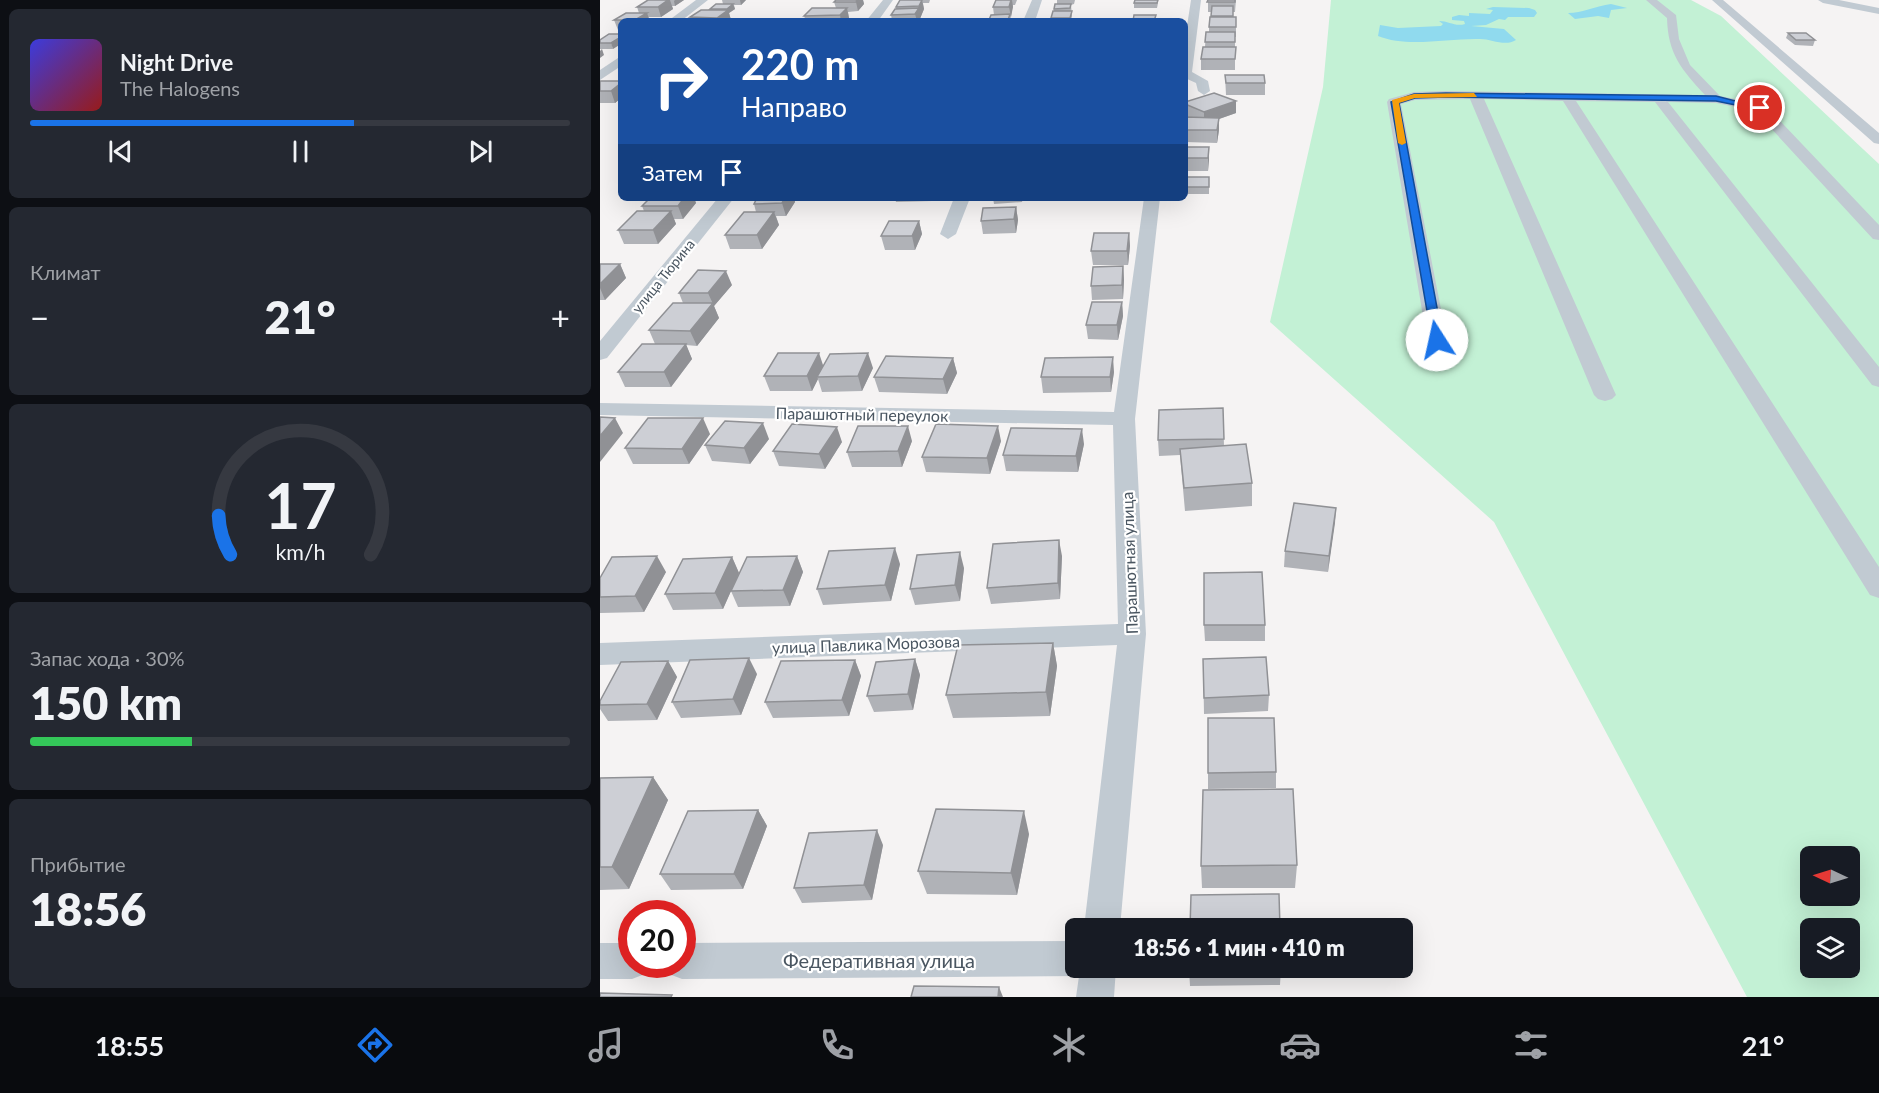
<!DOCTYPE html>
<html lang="ru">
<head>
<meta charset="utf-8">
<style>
	:root { --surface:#171b24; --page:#242831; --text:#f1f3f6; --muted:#9ea1a6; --line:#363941; --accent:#1a73e8 }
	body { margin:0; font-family:Lato,sans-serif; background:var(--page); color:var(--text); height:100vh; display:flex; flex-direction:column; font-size:22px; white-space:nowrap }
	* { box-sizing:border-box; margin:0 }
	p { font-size:20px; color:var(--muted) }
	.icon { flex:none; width:33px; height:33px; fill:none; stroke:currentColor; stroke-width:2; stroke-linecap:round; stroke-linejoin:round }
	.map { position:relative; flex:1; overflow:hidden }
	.panel { display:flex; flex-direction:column; gap:9px; padding:9px; background:#0d0f14; width:600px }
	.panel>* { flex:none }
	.hud { position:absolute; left:18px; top:18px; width:570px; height:183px; border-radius:9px; box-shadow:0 6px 24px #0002; background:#1a4fa0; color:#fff; overflow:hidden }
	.needle { width:39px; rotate:274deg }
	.controls { position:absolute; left:1200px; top:846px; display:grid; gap:12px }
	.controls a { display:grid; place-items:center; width:60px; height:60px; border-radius:9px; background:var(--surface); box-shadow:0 6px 24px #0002; font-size:30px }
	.speed { position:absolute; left:18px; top:900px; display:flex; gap:12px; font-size:30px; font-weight:700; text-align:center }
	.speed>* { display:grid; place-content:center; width:78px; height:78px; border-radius:50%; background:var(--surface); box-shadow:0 6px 24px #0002; line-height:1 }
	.speed .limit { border:9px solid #d22; background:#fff; color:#111 }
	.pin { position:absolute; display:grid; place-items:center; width:51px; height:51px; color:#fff; margin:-26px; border:3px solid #fff; border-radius:50%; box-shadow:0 2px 6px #0007 }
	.me { position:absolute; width:66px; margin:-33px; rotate:350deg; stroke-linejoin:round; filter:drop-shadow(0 0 4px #0008) }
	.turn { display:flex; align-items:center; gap:21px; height:126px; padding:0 24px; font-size:27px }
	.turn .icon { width:78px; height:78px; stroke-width:2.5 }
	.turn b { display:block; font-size:42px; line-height:51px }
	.then { display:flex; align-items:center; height:57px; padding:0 24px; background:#0003; gap:12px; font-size:22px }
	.big { font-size:45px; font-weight:800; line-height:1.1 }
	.panel .tile { flex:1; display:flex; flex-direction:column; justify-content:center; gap:9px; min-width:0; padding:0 21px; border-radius:9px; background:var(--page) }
	.panel .dial { align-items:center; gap:0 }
	.dial svg { height:156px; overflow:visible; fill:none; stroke:var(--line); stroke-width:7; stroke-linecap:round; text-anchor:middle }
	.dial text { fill:var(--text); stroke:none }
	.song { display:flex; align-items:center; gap:18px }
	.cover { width:72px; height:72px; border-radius:9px; background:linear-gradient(135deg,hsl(240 70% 55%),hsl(0 70% 35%)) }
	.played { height:6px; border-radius:3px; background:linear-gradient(90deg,var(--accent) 60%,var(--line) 60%) }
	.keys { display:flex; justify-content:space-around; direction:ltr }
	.heat { display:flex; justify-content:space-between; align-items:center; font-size:33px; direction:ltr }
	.charge { height:9px; border-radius:4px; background:linear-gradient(90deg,#34c759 30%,var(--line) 0) }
	.trip { position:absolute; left:465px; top:918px; width:348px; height:60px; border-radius:9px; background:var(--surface); box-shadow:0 6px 24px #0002; font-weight:800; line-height:60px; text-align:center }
	.tabs { display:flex; height:96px; justify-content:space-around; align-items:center; background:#090b0e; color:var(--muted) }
	.tabs .icon { width:42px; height:42px }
	.tabs .current { color:var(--accent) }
	.tabs b { font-size:27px; color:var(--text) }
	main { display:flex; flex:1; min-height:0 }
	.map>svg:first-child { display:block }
	.green { fill:#c3f1d5; fill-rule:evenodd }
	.water { fill:#90daee }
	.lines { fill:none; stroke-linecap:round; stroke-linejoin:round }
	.minor { fill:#c1cad2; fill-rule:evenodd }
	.wall { fill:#b0b2b7 }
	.shaded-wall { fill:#909195 }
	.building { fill:#cdcfd5; stroke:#909195; stroke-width:1.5 }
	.route { fill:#1a73e8; stroke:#114b97; stroke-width:1.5 }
	.slow { fill:#f59e0b }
	.labels { text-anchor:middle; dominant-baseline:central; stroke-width:4.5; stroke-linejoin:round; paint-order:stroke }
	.far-street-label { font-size:14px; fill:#4a5661; stroke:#fff }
	.street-label { font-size:16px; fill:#4a5661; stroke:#fff }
	.near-street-label { font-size:20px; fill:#4a5661; stroke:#fff }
</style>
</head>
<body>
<main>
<section class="panel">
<div class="tile">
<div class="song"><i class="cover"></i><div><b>Night Drive</b><p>The Halogens</p></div></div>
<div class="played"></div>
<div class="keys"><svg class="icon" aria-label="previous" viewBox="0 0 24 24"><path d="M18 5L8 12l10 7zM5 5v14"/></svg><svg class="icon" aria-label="pause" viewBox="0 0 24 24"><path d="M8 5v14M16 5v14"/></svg><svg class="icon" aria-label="next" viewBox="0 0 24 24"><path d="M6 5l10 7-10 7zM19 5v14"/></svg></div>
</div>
<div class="tile"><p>Климат</p>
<div class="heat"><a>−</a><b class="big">21°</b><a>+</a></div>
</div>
<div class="tile dial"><svg viewBox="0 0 100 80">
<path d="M14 69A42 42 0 1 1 86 69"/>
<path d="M14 69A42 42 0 0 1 8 49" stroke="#1a73e8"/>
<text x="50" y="56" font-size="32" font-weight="700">17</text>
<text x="50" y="72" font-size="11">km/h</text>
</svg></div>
<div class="tile"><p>Запас хода · 30%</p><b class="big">150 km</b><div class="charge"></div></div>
<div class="tile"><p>Прибытие</p><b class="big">18:56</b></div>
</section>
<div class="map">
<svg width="1279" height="997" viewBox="0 0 1279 997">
	<rect width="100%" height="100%" fill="#f5f3f3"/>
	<!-- green -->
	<path class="green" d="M731,0H1091L1121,16L1279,164V997H1147L894,522L670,322L723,87ZM1210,856H1250V896H1210ZM1210,928H1250V968H1210Z"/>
	<!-- water -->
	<path class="water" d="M1011,4L1027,8L1011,10L1009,18L998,16L975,19L968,13C982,13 996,6 1011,4Z
		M893,7L929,8L935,10L937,13L934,17H908L905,20L899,19L886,25L871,26L904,29L916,40C905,47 892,39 880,39C849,38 807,48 778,36L780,25L798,28L841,26L843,24L839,21C849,21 855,27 865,24L864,21L852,20V17L859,15L869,16V13L890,14L893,10L886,9Z"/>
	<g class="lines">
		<!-- minor -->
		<path class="minor" d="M96,0H108L81,21H68Z
			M283,0H293L278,21H266Z
			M432,0H442L435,21H423Z
			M591,0H601L592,72L608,81L610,91L604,95L598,91L596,83L585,78V39Z
			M1046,0H1057L1076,15L1079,39L1090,65L1120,96L1165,105L1279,225V240L1273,239L1155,111L1116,103L1068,102L1279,367V387L1272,385L1055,102L976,101L1279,567V598L1270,595L963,101L884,99L1016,395L1012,399L1005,401L998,399L994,395L870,99L815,100L801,104L847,340L844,344H830L827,340L787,102L789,99L814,92L846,91L1105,95C1081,69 1068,54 1067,18Z
			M1112,0H1123L1279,133V144L1274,143Z
			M1218,0H1239L1279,8V14L1223,3Z
			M21,56V66L0,80V70Z
			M118,198H134L7,358L0,360V341Z
			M354,198H370L356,234L348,239L340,234Z
			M544,198H560L535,419L546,634L520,928H484L517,645L0,665V643L518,624L513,425L0,415V403L514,412Z
			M476,941V968H516L514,997H476L479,976L82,979L69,974L65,964H82V943Z
			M0,943H32V964H49L45,974L32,979H0Z"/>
	</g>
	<!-- wall -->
	<path class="wall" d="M48,0H84L75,6H72L73,9L61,17H48L50,21H21V30H18L14,20L39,13L37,7Z
		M122,0H146L141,5H134L135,9L129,13L131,20L130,21H91L90,17L123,4Z
		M263,0L264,4L258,11L248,12L249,18L247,21H206L204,16L236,8L234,2Z
		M300,0H330L329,3H323L324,9L319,21H286L292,20L291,15L296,9V7Z
		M396,0H417L415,5H413L410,21H384L389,20L394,15L393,7Z
		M457,0H475L474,4L471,5L472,16L471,21H451V18L454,11V9L457,4Z
		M608,0H636L635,12H633V17H636V37H635V70H601V59L605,47L606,32H609V27L612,12H608Z
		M534,3H558L557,8H534Z
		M1188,33L1215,40L1213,46L1195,45L1186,38Z
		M9,34L13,49H0V40Z
		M625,75L665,83V95H626Z
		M0,81H21V98L15,103H0Z
		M585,102L636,113L619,119V130L617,143L585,142V117H588L585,116Z
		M585,147H609L608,171H585Z
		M585,177H609V194H585Z
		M84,198H94L96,203L83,219H74L76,224L58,244H24L18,230L44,211L42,206Z
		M157,198H194L195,202L186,216H176L179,225L162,249H130L125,235L156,212L154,204Z
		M295,198H333L332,201L296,202Z
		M393,198H423L422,202L394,204Z
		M416,207L418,220L416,233L383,234L381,221Z
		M319,221L322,234L315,250H285L281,236Z
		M529,233L530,246L528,265H493L491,251Z
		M0,264H20L26,278L5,300H0Z
		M523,266L524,280L523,299L492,300L491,286Z
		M132,285L114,306L119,318L97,346L86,345L92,359L71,387H25L18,372L55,344L49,330L83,303L79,293Z
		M522,302L523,316L518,340L488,339L486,325Z
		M353,358L357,373L347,394L279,392L274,377Z
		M224,365L273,368L262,391L222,392L218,379L212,391H170L164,376Z
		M514,372L511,392L443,393L441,377Z
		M623,408L624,446L652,483V506L585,511L580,455L559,456L558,440Z
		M110,434L89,464H33L25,448Z
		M169,439L150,464L112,461L105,445Z
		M312,441L302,467H252L247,452Z
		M401,441L390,474L326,472L322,457Z
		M242,442L225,469L179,466L173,451Z
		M484,444L478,472L406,471L403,455Z
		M736,508L728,572L684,567L685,551Z
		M197,556L203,572L190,606L138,607L131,591L123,609L73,610L65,594L132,557L139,573Z
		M462,556L460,599L391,604L387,588Z
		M300,564L291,601L223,605L217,589Z
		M364,568L360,601L315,605L310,589Z
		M66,572L44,612L0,613V578Z
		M604,625H665V641H605Z
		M453,643L457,666L450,716L353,718L346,695Z
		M315,659L320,675L313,710L274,712L267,696Z
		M603,659L669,695L668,711L604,714Z
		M255,660L261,676L249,716L173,718L165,702Z
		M68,661L77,677L57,720L8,721L0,709V701Z
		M157,674L141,715L81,718L72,702Z
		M676,772V788L608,789V773Z
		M53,777L68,800L29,889L0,890V778Z
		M158,810L167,826L143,889L71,890L60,874Z
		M429,834L417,895L327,894L318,871Z
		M283,845L272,900L202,903L194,888Z
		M697,865L695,888H602L601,866Z
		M589,968H681L680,985L590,986Z"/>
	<!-- shaded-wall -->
	<path class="shaded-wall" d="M68,0H70L73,9L61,17L58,7Z
		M75,0H84L75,6L74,1Z
		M140,0H146L141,5Z
		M257,0H263L264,4L258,11L256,2Z
		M322,0L324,9L319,21H317L315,14Z
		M411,0H412L413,7L411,17L409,7Z
		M133,4L135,9L129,13L131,20L130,21H118L117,18L127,11V9Z
		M247,8L249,18L247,21H241L240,15Z
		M47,13L50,21H35V20Z
		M21,37V44L13,49L11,43Z
		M2,49L4,55L0,58V51Z
		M21,83V98L15,103L11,91Z
		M636,101V113L619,119V130L617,143V130L604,124V112Z
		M609,147V160L608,171V158Z
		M84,198H94L96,203L83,219L78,206Z
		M185,198H194L195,202L186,216L182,203Z
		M416,207L418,220L416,233L414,219Z
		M71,211L76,224L58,244L53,230Z
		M174,212L179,225L162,249L157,235Z
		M319,221L322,234L315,250L312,236Z
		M529,233L530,246L528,265L527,251Z
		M20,264L26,278L5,300L0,288V284Z
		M523,266L524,280L523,299L522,285Z
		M126,271L132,285L114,306L119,318L97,346L90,331L113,304L108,293Z
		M522,302L523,316L518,340L517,325Z
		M86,344L92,359L71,387L64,372Z
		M219,353L224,368L217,377L218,379L212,391L207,376Z
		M268,353L273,368L262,391L258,376Z
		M513,357L514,372L511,392L510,377Z
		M353,358L357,373L347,394L343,379Z
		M15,418L23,433L0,462V436Z
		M103,418L110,434L89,464L82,449Z
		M163,423L169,439L150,464L144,448Z
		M308,426L312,441L302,467L298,451Z
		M398,426L401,441L390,474L387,458Z
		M237,427L242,442L225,469L219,454Z
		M482,429L484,444L478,472L476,456Z
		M736,508L735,523L728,572L729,556Z
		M459,540L462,556L460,599L458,583Z
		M295,548L300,564L291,601L285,585Z
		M360,552L364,568L360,601L355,585Z
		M57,556L66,572L44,612L35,596Z
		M197,556L203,572L190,606L183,590Z
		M132,557L139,573L123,609L115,593Z
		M453,643L457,666L450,716L446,692Z
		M149,658L157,674L141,715L133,699Z
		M315,659L320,675L313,710L308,694Z
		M255,660L261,676L249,716L242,700Z
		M68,661L77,677L57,720L47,704Z
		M53,777L68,800L29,889L12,867Z
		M158,810L167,826L143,889L134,874Z
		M424,811L429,834L417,895L411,873Z
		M277,830L283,845L272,900L264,885Z
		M399,987L403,997H398Z"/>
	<!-- building -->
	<path class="building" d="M48,0H68L58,7H37Z
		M236,0H257L256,2H234Z
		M300,0H322L319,6L296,7Z
		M396,0H411L409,7H393Z
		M535,0H558L557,3H534Z
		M608,0H635V2H607Z
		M116,4H133L127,9H110Z
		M455,4H471L470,8L454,9Z
		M612,6H633V16H611Z
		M212,8H247L240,15L204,16Z
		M319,8L315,14L291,15L295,9Z
		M101,10H128L117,18L90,17Z
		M453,11H472L470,18H451Z
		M26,13H47L35,20H14Z
		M410,14L408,20H389L391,15Z
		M534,15H556L554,21H533Z
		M610,17H636V27H609Z
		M309,19L308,21H286V20Z
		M385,20H406V21H384Z
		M606,32H635V42H605Z
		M1188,33H1206L1215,40H1196Z
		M9,34H21V37L11,43H0V40Z
		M603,47H636L635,59H601Z
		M625,75H664L665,83H626Z
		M0,81H21V83L11,91H0Z
		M614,93L636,101L604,112L585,104V102Z
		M585,117L619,118L617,130H585Z
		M585,147H609L608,158H585Z
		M585,177H609V187H585Z
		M50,198H84L78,206H42Z
		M157,198H185L182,203L154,204Z
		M416,207L414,219L381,221L383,208Z
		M37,211H71L53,230H18Z
		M144,212H174L157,235H125Z
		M289,221H319L312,236H281Z
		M494,233H529L527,251H491Z
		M0,264H20L0,284Z
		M523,266L522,285L491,286L493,267Z
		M98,270L126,271L108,293H79Z
		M492,302H522L517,325H486Z
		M73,303H113L90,331L49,330Z
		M42,344H86L64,372H18Z
		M178,353H219L207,376H164Z
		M268,353L258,376L217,377L230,354Z
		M286,356L353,358L343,379L274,377Z
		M513,357L510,377H441L445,358Z
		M623,408L624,439L558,440L559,410Z
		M0,417L15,418L0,436Z
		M48,418H103L82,449L25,448Z
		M125,421L163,423L144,448L105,445Z
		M192,424L237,427L219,454L173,451Z
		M336,424L398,426L387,458L322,457Z
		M258,426H308L298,451L247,452Z
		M411,428L482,429L476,456L403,455Z
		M646,444L652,483L584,488L580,449Z
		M694,503L736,508L729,556L685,551Z
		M459,540L458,583L387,588L393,544Z
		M295,548L285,585L217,589L229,551Z
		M360,552L355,585L310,589L317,555Z
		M57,556L35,596L0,597V578L12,557Z
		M197,556L183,590L131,591L147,557Z
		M132,557L115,593L65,594L83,559Z
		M662,572L665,625H604V573Z
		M453,643L446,692L346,695L358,645Z
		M666,657L669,695L604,698L603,659Z
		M149,658L133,699L72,702L90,660Z
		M315,659L308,694L267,696L276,662Z
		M255,660L242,700L165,702L181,661Z
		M68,661L47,704L0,705V701L21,662Z
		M608,718H674L676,772L608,773Z
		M53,777L12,867H0V778Z
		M693,789L697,865L601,866L603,790Z
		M336,809L424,811L411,873L318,871Z
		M158,810L134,874H60L88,811Z
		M277,830L264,885L194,888L209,833Z
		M679,894L680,928H590L591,895Z
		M314,986L399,987L398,997H311Z
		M0,993L72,995L71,997H0Z"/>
	<!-- route -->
	<path class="route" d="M846,93L1116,96L1163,108L1160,110L1116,101L846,97L815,98L799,103L843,340L837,344L832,340L791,102L814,94Z"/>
	<!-- slow -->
	<path class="slow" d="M874,93L877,97L815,98L799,103L806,143L802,145L798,143L792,100L814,94Z"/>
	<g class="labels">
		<!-- far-street labels -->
		<g class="far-street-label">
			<text transform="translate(63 276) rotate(-51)">улица Тюрина</text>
		</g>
		<!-- street labels -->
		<g class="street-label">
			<text transform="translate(262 414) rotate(1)">Парашютный переулок</text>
			<text transform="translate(529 563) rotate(-92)">Парашютная улица</text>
			<text transform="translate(266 644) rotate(-2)">улица Павлика Морозова</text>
		</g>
		<!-- near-street labels -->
		<g class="near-street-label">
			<text x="279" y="960">Федеративная улица</text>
		</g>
	</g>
</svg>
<div class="controls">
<a><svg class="needle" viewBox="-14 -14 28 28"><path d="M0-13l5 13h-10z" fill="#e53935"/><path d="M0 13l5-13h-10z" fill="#9ea1a6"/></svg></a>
<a><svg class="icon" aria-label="layers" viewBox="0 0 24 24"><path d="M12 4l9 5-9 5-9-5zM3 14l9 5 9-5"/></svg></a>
</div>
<div class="speed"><div class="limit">20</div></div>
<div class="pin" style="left:1160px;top:108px;background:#d93025"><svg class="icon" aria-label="arrive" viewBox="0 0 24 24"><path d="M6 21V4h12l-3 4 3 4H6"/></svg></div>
<svg class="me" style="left:837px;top:340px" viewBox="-20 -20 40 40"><circle r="19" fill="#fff"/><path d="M0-13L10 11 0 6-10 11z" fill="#1a73e8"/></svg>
<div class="trip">18:56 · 1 мин · 410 m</div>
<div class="hud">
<div class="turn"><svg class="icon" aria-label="right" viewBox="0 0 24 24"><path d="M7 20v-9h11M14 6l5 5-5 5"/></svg><div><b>220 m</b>Направо</div></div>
<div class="then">Затем<svg class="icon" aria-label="arrive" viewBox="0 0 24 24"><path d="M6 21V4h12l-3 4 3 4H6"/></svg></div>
</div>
</div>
</main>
<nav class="tabs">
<b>18:55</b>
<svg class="icon current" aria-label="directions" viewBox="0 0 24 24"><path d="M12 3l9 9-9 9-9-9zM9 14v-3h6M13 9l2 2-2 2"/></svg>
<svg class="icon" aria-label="music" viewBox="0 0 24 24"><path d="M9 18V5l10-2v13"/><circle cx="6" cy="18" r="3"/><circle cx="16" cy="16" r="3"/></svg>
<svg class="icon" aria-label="phone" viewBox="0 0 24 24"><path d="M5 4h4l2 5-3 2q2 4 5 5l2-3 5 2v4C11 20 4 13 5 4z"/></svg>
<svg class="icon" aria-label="climate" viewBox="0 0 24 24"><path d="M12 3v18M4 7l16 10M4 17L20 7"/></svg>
<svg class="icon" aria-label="car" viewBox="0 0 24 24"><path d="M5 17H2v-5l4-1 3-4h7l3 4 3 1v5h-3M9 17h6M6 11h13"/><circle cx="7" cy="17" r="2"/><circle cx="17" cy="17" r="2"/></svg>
<svg class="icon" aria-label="filters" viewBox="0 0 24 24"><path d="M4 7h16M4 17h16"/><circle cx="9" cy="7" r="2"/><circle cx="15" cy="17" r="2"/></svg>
<b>21°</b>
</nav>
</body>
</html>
